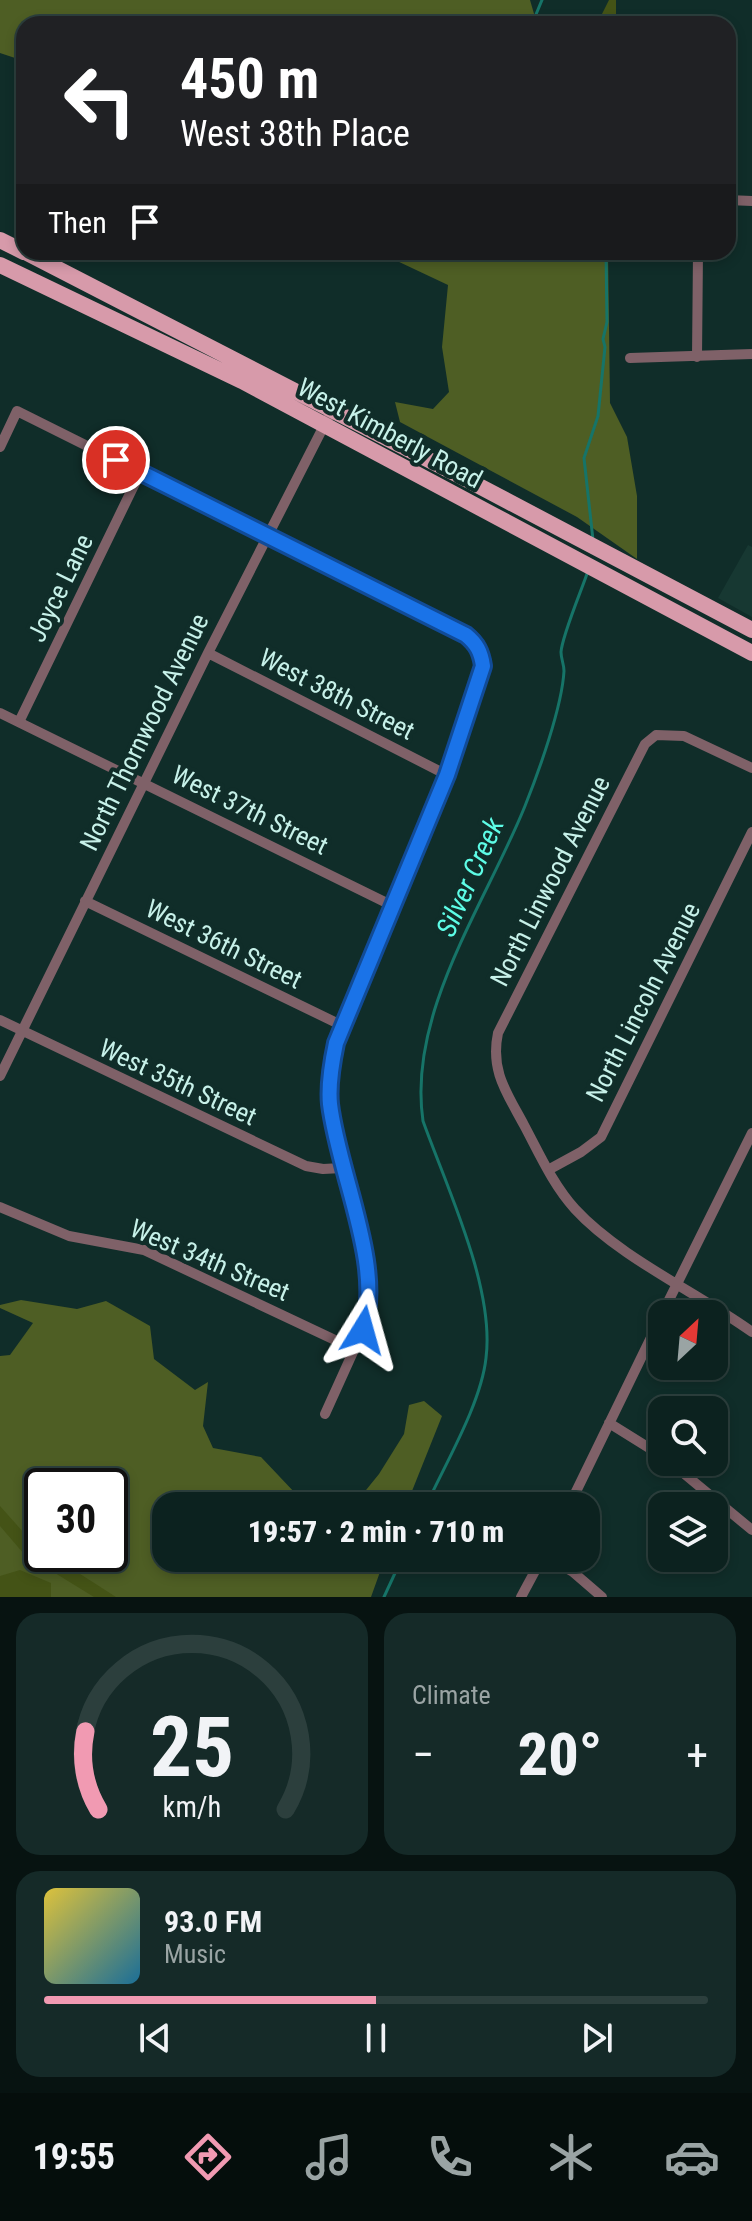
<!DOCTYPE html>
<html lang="en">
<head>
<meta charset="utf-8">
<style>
	:root { --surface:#0c221f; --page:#152a28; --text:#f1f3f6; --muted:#9aa4a4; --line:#2c3f3d; --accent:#f19ab2 }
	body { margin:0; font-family:"Roboto Condensed",sans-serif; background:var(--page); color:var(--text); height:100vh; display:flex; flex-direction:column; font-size:30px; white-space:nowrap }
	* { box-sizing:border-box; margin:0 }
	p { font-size:26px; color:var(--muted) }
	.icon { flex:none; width:44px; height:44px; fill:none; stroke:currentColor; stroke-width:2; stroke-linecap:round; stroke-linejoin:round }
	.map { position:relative; height:1597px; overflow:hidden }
	.side { display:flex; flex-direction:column; gap:16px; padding:16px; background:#071311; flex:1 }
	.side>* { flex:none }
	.top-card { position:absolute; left:16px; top:16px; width:720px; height:244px; border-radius:24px; box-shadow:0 4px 12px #0003,0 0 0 2px var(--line); background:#202124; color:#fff; overflow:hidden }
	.needle { width:52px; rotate:26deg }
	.tools { position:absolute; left:648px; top:1300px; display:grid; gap:16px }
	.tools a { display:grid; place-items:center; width:80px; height:80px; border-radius:16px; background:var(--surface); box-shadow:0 4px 12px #0003,0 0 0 2px var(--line); font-size:40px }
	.speed { position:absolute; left:24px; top:1468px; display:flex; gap:16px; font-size:40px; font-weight:700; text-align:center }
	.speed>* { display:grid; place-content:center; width:104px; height:104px; border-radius:50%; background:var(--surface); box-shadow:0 4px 12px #0003,0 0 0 2px var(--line); line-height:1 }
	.speed .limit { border:4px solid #111; border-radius:12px; background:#fff; color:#111 }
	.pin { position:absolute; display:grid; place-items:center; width:68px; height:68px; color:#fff; margin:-34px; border:4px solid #fff; border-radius:50%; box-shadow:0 2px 8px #0007 }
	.me { position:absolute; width:88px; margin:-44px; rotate:8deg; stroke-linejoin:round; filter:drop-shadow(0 0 6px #0008) }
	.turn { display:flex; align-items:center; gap:28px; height:168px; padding:0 32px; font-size:36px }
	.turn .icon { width:104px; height:104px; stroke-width:2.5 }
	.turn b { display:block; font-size:56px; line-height:68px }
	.then { display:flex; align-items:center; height:76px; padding:0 32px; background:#0003; gap:16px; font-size:30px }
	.big { font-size:60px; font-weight:800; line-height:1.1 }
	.side .card { flex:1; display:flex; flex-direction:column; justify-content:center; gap:12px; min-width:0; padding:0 28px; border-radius:24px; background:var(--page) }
	.side .dial { align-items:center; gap:0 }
	.dial svg { height:208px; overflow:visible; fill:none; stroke:var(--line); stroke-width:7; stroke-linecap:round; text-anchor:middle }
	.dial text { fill:var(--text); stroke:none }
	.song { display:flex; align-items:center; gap:24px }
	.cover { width:96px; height:96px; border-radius:12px; background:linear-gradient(135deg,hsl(50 70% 55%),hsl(200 70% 35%)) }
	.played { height:8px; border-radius:4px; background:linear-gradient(90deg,var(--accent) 50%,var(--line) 50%) }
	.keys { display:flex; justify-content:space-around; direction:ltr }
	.heat { display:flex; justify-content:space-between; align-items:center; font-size:44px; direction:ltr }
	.side .tiles { flex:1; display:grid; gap:16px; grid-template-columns:1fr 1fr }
	.card:last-child { grid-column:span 2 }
	.trip { position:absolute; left:152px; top:1492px; width:448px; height:80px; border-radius:24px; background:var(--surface); box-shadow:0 4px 12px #0003,0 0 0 2px var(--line); font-weight:800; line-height:80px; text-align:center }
	.tab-bar { display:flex; height:128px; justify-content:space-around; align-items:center; background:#050e0c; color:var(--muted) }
	.tab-bar .icon { width:56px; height:56px }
	.tab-bar .on { color:var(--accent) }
	.tab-bar b { font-size:36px; color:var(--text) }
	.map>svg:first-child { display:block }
	.built { fill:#173832 }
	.green { fill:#445316 }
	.forest { fill:#4e5e24 }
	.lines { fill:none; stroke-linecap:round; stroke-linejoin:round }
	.stream { stroke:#167468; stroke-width:3 }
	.street { stroke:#7f6168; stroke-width:10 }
	.primary { stroke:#d79aaa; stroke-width:16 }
	.route-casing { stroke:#114b97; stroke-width:20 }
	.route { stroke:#1a73e8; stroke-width:14 }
	.labels { text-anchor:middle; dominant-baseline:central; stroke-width:8; stroke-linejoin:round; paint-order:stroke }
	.street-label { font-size:26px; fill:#c7f1e9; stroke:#102d29 }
	.water-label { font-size:28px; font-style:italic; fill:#5dfce6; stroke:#102d29 }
</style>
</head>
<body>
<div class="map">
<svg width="752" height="1597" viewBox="0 0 752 1597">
	<rect width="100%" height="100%" fill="#102d29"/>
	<!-- built -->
	<path class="built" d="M748,545L752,547V617L718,598Z"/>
	<!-- green -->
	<path class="green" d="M609,0H616V24H597Z
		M0,1426L42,1486V1554H110L196,1597H0Z"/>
	<!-- forest -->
	<path class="forest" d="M0,0H530L537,24H24V61L0,53Z
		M378,252H608L610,403L627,437L637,496V559L577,517L400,422L395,402L433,409L449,392L442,347L448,285Z
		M21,1300L77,1309L106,1301L150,1326L154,1359L195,1390L208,1382L203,1426L213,1448L261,1457L296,1494L330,1505L362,1495L379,1474L404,1434L409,1405L424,1401L442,1416L406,1506H166V1558H385L371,1597H116L49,1554H110V1486H42V1549L32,1542L0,1506V1356L10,1355L33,1323L0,1308V1305Z
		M0,1526L24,1554L94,1597H51V1583L20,1570L0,1576Z"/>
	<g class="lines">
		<!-- stream -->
		<path class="stream" d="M532,24L542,0
			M593,540L584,458L598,416L605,347L603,339L607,322L606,252
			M426,1506C445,1464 481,1404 486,1358C495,1288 447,1188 423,1121C407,1013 486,903 525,806C539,771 562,707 564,671C564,664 561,659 561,652C562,636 582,589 588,571
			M384,1597L402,1558"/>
		<!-- street -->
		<path class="street" d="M696,24V21
			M728,200L752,201
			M697,357L698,252
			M630,358L752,354
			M0,447L17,411L466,635C478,644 481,652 483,666L447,775L336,1043L330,1102L342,1168L363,1244L368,1279L369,1311L363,1330L325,1414
			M208,653L447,775
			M0,713L393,906
			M19,722L140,473
			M752,768L684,736L656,735L645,744L498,1033C490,1071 507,1093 524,1125C539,1153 553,1185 575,1209C619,1257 698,1293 752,1332
			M85,901L343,1026
			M0,1020L306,1166L323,1169L342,1168
			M0,1076L208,653L332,410
			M548,1170L581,1152L601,1137L752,832
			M0,1207L69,1236L144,1250L354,1349
			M662,1314L752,1133
			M609,1423L662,1456
			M670,1462L752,1530
			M569,1506L662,1315
			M549,1558L573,1572L602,1597
			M521,1597L542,1558"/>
		<!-- primary -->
		<path class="primary" d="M0,240L24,252
			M25,252L460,476L752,630
			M0,265L242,381L752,653"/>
	</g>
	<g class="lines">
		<!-- route casing -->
		<g class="route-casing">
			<path id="route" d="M116,460L466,635C477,644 481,652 483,666L447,775L336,1043C332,1062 328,1084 330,1104C338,1173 384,1265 363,1330"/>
		</g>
		<!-- route -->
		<use href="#route" class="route"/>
	</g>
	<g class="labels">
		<!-- street labels -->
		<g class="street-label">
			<text transform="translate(390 433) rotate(28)">West Kimberly Road</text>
			<text transform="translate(60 588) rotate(-64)">Joyce Lane</text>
			<text transform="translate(337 694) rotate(27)">West 38th Street</text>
			<text transform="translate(144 732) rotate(-64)">North Thornwood Avenue</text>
			<text transform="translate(250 810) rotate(26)">West 37th Street</text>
			<text transform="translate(550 881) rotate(-63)">North Linwood Avenue</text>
			<text transform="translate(224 944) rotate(26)">West 36th Street</text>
			<text transform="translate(643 1002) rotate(-63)">North Lincoln Avenue</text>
			<text transform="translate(178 1082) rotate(25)">West 35th Street</text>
			<text transform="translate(210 1260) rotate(23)">West 34th Street</text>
		</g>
		<!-- water labels -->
		<g class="water-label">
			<text transform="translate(470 877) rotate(-66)">Silver Creek</text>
		</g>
	</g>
</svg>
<div class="tools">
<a><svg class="needle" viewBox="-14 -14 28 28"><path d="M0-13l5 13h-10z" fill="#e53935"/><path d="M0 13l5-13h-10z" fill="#9aa4a4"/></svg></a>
<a><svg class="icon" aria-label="search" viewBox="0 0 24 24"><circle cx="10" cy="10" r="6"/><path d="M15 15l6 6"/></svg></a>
<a><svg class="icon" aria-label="layers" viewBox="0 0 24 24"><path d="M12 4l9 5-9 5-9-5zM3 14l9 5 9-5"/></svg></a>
</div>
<div class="speed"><div class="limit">30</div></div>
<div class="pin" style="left:116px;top:460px;background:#d93025"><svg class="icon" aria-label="arrive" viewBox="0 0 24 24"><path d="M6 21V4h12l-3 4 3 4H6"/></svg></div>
<svg class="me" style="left:363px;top:1330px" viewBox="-20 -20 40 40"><path d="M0-17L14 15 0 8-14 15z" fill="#1a73e8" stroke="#fff" stroke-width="4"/></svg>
<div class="trip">19:57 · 2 min · 710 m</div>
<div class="top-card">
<div class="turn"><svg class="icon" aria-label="left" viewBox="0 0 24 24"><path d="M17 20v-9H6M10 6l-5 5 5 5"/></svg><div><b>450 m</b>West 38th Place</div></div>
<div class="then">Then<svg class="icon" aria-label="arrive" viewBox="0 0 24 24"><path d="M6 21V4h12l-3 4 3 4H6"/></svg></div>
</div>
</div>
<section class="side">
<div class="tiles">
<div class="card dial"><svg viewBox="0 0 100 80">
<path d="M14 69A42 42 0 1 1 86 69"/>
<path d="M14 69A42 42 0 0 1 9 39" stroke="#f19ab2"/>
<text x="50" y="56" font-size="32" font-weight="700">25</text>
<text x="50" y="72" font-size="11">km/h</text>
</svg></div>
<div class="card"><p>Climate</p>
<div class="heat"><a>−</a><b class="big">20°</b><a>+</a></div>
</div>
<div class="card">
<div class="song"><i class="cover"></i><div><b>93.0 FM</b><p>Music</p></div></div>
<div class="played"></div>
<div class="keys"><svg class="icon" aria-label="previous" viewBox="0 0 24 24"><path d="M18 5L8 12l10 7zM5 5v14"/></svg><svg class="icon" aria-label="pause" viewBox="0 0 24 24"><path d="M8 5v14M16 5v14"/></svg><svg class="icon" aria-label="next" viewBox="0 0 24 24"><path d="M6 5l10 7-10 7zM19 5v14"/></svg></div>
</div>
</div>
</section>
<nav class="tab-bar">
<b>19:55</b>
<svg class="icon on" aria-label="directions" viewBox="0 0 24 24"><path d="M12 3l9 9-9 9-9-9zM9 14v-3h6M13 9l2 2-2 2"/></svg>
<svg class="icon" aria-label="music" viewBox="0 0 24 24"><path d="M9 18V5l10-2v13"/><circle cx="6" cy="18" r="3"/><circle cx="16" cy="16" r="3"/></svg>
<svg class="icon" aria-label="phone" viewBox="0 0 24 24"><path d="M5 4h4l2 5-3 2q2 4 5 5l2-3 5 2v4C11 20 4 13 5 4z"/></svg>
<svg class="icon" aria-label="climate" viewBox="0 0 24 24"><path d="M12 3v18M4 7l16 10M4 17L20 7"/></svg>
<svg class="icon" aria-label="car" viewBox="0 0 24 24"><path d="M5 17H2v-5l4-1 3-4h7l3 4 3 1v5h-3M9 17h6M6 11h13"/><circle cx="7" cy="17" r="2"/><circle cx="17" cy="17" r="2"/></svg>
</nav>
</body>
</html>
